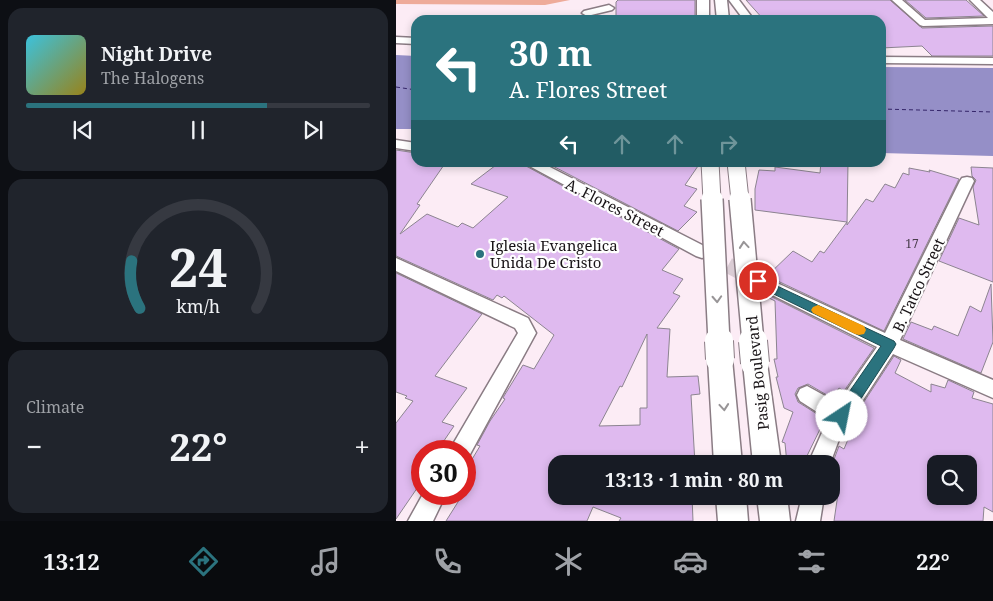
<!DOCTYPE html>
<html lang="en">
<head>
<meta charset="utf-8">
<style>
	:root { --surface:#171b24; --page:#20242c; --text:#f1f3f6; --muted:#9ea1a6; --line:#363941; --accent:#2b737e }
	body { margin:0; font-family:"Noto Serif",serif; background:var(--page); color:var(--text); height:100vh; display:flex; flex-direction:column; font-size:19px; white-space:nowrap }
	* { box-sizing:border-box; margin:0 }
	p { font-size:16px; color:var(--muted) }
	.icon { flex:none; width:28px; height:28px; fill:none; stroke:currentColor; stroke-width:2; stroke-linecap:round; stroke-linejoin:round }
	.map { position:relative; flex:1; overflow:hidden }
	.panel { display:flex; flex-direction:column; gap:8px; padding:8px; background:#0d0f14; width:396px }
	.panel>* { flex:none }
	.top-card { position:absolute; left:15px; top:15px; width:475px; height:152px; border-radius:15px; box-shadow:0 2px 8px #0003; background:#2b737e; color:#fff; overflow:hidden }
	.controls { position:absolute; left:531px; top:455px; display:grid; gap:10px }
	.controls a { display:grid; place-items:center; width:50px; height:50px; border-radius:10px; background:var(--surface); box-shadow:0 2px 8px #0003; font-size:25px }
	.speed { position:absolute; left:15px; top:440px; display:flex; gap:10px; font-size:25px; font-weight:700; text-align:center }
	.speed>* { display:grid; place-content:center; width:65px; height:65px; border-radius:50%; background:var(--surface); box-shadow:0 2px 8px #0003; line-height:1 }
	.speed .limit { border:8px solid #d22; background:#fff; color:#111 }
	.pin { position:absolute; display:grid; place-items:center; width:42px; height:42px; color:#fff; margin:-21px; border:2px solid #fff; border-radius:50%; box-shadow:0 1px 5px #0007 }
	.me { position:absolute; width:55px; margin:-28px; rotate:34deg; stroke-linejoin:round; filter:drop-shadow(0 0 4px #0008) }
	.turn { display:flex; align-items:center; gap:18px; height:105px; padding:0 15px; font-size:22px }
	.turn .icon { width:65px; height:65px; stroke-width:2.5 }
	.turn b { display:block; font-size:35px; line-height:42px }
	.lanes { display:flex; align-items:center; height:48px; padding:0 15px; background:#0003; justify-content:center; gap:25px; direction:ltr }
	.lanes .off { opacity:.35 }
	.big { font-size:38px; font-weight:700; line-height:1.1 }
	.panel .widget { flex:1; display:flex; flex-direction:column; justify-content:center; gap:8px; min-width:0; padding:0 18px; border-radius:15px; background:var(--page) }
	.panel .dial { align-items:center; gap:0 }
	.dial svg { height:130px; overflow:visible; fill:none; stroke:var(--line); stroke-width:7; stroke-linecap:round; text-anchor:middle }
	.dial text { fill:var(--text); stroke:none }
	.song { display:flex; align-items:center; gap:15px }
	.cover { width:60px; height:60px; border-radius:8px; background:linear-gradient(135deg,hsl(190 70% 55%),hsl(50 70% 35%)) }
	.played { height:5px; border-radius:2px; background:linear-gradient(90deg,var(--accent) 70%,var(--line) 70%) }
	.keys { display:flex; justify-content:space-around; direction:ltr }
	.heat { display:flex; justify-content:space-between; align-items:center; font-size:28px; direction:ltr }
	.trip { position:absolute; left:152px; top:455px; width:292px; height:50px; border-radius:15px; background:var(--surface); box-shadow:0 2px 8px #0003; font-weight:700; line-height:50px; text-align:center }
	.tabs { display:flex; height:80px; justify-content:space-around; align-items:center; background:#090b0e; color:var(--muted) }
	.tabs .icon { width:35px; height:35px }
	.tabs .selected { color:var(--accent) }
	.tabs b { font-size:22px; color:var(--text) }
	main { display:flex; flex:1; min-height:0 }
	.map>svg:first-child { display:block }
	.green { fill:#eeab9a }
	.water { fill:#958fc7 }
	.lines { fill:none; stroke-linecap:round; stroke-linejoin:round }
	.ferry { stroke:#342569; stroke-width:1; stroke-dasharray:4 3; stroke-linecap:butt }
	.building { fill:#dfbaef; stroke:#8c8490; fill-rule:evenodd }
	.minor-tunnel { stroke:#daccd4; stroke-width:16; stroke-dasharray:16 8; stroke-linecap:butt }
	.minor-casing { stroke:#8a7c84; stroke-width:3 }
	.major-casing { stroke:#8a7c84; stroke-width:3 }
	.minor { fill:#fff; fill-rule:evenodd }
	.major { fill:#fff; fill-rule:evenodd }
	.major-bridge-far2-casing { stroke:#8a7c84; stroke-width:19; stroke-linecap:butt }
	.major-bridge-far1-casing { stroke:#8a7c84; stroke-width:24; stroke-linecap:butt }
	.major-bridge-casing { stroke:#8a7c84; stroke-width:30; stroke-linecap:butt }
	.major-bridge-far2 { stroke:#fff; stroke-width:17 }
	.major-bridge-far1 { stroke:#fff; stroke-width:21 }
	.major-bridge { stroke:#fff; stroke-width:28 }
	.oneway { stroke:#989597 }
	.route { fill:#2b737e; stroke:#1c4b52 }
	.slow { fill:#f59e0b }
	.poi-dot { fill:#2b737e; stroke:#fefefe; stroke-width:2 }
	.labels { text-anchor:middle; dominant-baseline:central; stroke-width:4.5; stroke-linejoin:round; paint-order:stroke }
	.number-label { font-size:12px; fill:#4a3e4d }
	.street-label { font-size:15px; fill:#191417; stroke:#fefefe }
	.poi-label { font-size:15px; fill:#191417; stroke:#fefefe; text-anchor:start }
</style>
</head>
<body>
<main>
<section class="panel">
<div class="widget">
<div class="song"><i class="cover"></i><div><b>Night Drive</b><p>The Halogens</p></div></div>
<div class="played"></div>
<div class="keys"><svg class="icon" aria-label="previous" viewBox="0 0 24 24"><path d="M18 5L8 12l10 7zM5 5v14"/></svg><svg class="icon" aria-label="pause" viewBox="0 0 24 24"><path d="M8 5v14M16 5v14"/></svg><svg class="icon" aria-label="next" viewBox="0 0 24 24"><path d="M6 5l10 7-10 7zM19 5v14"/></svg></div>
</div>
<div class="widget dial"><svg viewBox="0 0 100 80">
<path d="M14 69A42 42 0 1 1 86 69"/>
<path d="M14 69A42 42 0 0 1 9 40" stroke="#2b737e"/>
<text x="50" y="56" font-size="32" font-weight="700">24</text>
<text x="50" y="72" font-size="11">km/h</text>
</svg></div>
<div class="widget"><p>Climate</p>
<div class="heat"><a>−</a><b class="big">22°</b><a>+</a></div>
</div>
</section>
<div class="map">
<svg width="597" height="521" viewBox="0 0 597 521">
	<rect width="100%" height="100%" fill="#fcecf5"/>
	<!-- green -->
	<path class="green" d="M0,0H174L149,5L0,4Z"/>
	<!-- water -->
	<path class="water" d="M0,55L20,56V129H0Z
		M485,67L597,68V156L485,153Z"/>
	<g class="lines">
		<!-- ferry -->
		<path class="ferry" d="M0,87L20,90
			M485,109L597,112"/>
	</g>
	<!-- building -->
	<path class="building" d="M222,0H299V20H273V18L220,20V2Z
		M350,0H494L526,28L597,26V56H536L526,46L485,48V20H368Z
		M509,0H570L588,16L530,18Z
		M0,150L20,153V162H50L21,204L24,205L4,234L31,214L62,227L66,223L77,228L112,197L75,184L104,162H117L130,166L283,249L266,270L287,279L277,293L284,296L261,328L274,329L271,377L302,376L304,394L295,395L299,464H161V496H296L297,521H223L225,518L197,507L191,521H50L67,494H69V471L84,446L81,445L94,421L109,399L107,398L108,396L127,365L138,369L158,335L108,296L106,298L101,295L97,300L0,256ZM251,334V408H244V425L203,426L224,386L226,387Z
		M149,162H291L302,166L289,185L301,189L288,206L301,212L282,231Z
		M425,162H452L451,225L470,199L477,202L489,184L499,188L507,173L513,175V168L534,172L533,170L563,179L488,331L371,276L397,251L416,262L424,251L428,253L451,222L359,210V189L363,170L379,171V167L424,173Z
		M575,167L597,168V282L543,261L563,218L583,225L577,187L580,180L576,176Z
		M0,273L86,314L39,376L71,388L46,422L58,426L41,451H26V481L0,519V423L17,401L9,398L11,396L0,392Z
		M595,284L597,342L585,373L507,339L515,322L536,330L538,326L562,336L574,306L585,312Z
		M370,294L478,348L448,391L443,388L436,398L412,384L402,388L399,394L402,402L429,419L407,464H391L389,443L386,442L397,412L388,408L380,377H382L378,359H381L379,301L369,296Z
		M498,356L505,360L499,373L535,392V384L549,388L552,380L578,392L576,398L597,404V512L588,507L587,521H438L443,487L438,485L443,465L437,462L443,446L448,449L458,425L455,423L460,414ZM540,464H572V496H540Z"/>
	<g class="lines">
		<!-- minor-tunnel -->
		<path class="minor-tunnel" d="M311,254L360,280"/>
		<!-- minor casing -->
		<g class="minor-casing">
			<path id="minor" d="M333,0H343L358,20H348Z
				M496,0H506L529,20L592,18L574,0H584L597,12V24L527,26L524,25Z
				M213,5L218,8L216,10L191,16L186,13L188,11Z
				M0,37L20,38V44L0,43Z
				M485,57L597,58V64L485,63Z
				M0,140L20,143V151L0,148Z
				M126,162H144L312,248L314,252L312,256L306,258L300,256Z
				M571,177L576,178L578,181L504,340L597,380V398L497,354L445,434L434,464H412L432,419L404,401L401,395L404,389L411,386L442,403L481,347L356,285L354,281L356,277L362,275L368,277L489,333L564,181L566,178Z
				M0,258L132,318L140,333L72,458L69,460V451H53L122,333L119,328L0,271Z
				M27,494H50L37,521H12Z
				M406,496H428L424,521H400Z"/>
		</g>
		<!-- major casing -->
		<g class="major-casing">
			<path id="major" d="M301,0H313V20H301Z
				M319,0H331L333,20H321Z
				M324,348L333,352L336,359L346,464H318L312,359L315,352Z
				M359,352L368,355L371,363L385,464H357L347,363L350,355Z
				M320,496H350L352,521H322Z
				M361,496H391L394,521H364Z"/>
		</g>
		<!-- minor -->
		<use href="#minor" class="minor"/>
		<!-- major -->
		<use href="#major" class="major"/>
		<!-- major-bridge-far2 casing -->
		<g class="major-bridge-far2-casing">
			<path id="major-bridge-far2" d="M314,162L316,200
				M340,162L344,200"/>
		</g>
		<!-- major-bridge-far1 casing -->
		<g class="major-bridge-far1-casing">
			<path id="major-bridge-far1" d="M316,199L323,342
				M344,199L357,342"/>
		</g>
		<!-- major-bridge casing -->
		<g class="major-bridge-casing">
			<path id="major-bridge" d="M323,341L324,359
				M357,341L359,363"/>
		</g>
		<!-- major-bridge-far2 -->
		<use href="#major-bridge-far2" class="major-bridge-far2"/>
		<!-- major-bridge-far1 -->
		<use href="#major-bridge-far1" class="major-bridge-far1"/>
		<!-- major-bridge -->
		<use href="#major-bridge" class="major-bridge"/>
	</g>
	<!-- one-way arrows -->
	<defs><path id="oneway-chevron" d="M-2-3.5L2.5 0L-2 3.5" fill="none" stroke-width="1.6" stroke-linecap="round" stroke-linejoin="round" transform="scale(1.25)"/></defs>
	<g class="oneway">
		<use href="#oneway-chevron" transform="translate(348 245) rotate(-95)"/>
		<use href="#oneway-chevron" transform="translate(321 299) rotate(87)"/>
		<use href="#oneway-chevron" transform="translate(328 407) rotate(85)"/>
	</g>
	<!-- route -->
	<path class="route" d="M362,277L498,341L500,344L498,348L451,420L446,422L440,420L438,416L440,411L485,346L357,284L356,281L357,278Z"/>
	<!-- slow -->
	<path class="slow" d="M422,305L468,326L470,330L468,334L463,335L459,334L417,313L415,310L417,307Z"/>
	<!-- markers -->
	<circle class="poi-dot" cx="84" cy="254" r="5"/>
	<g class="labels">
		<!-- number labels -->
		<g class="number-label">
			<text x="516" y="243">17</text>
		</g>
		<!-- street labels -->
		<g class="street-label">
			<text transform="translate(219 207) rotate(27)">A. Flores Street</text>
			<text transform="translate(522 285) rotate(-65)">B. Tatco Street</text>
			<text transform="translate(361 373) rotate(-96)">Pasig Boulevard</text>
		</g>
		<!-- poi labels -->
		<g class="poi-label">
			<text x="94" y="245">Iglesia Evangelica<tspan x="94" dy="17">Unida De Cristo</tspan></text>
		</g>
	</g>
</svg>
<div class="controls">
<a><svg class="icon" aria-label="search" viewBox="0 0 24 24"><circle cx="10" cy="10" r="6"/><path d="M15 15l6 6"/></svg></a>
</div>
<div class="speed"><div class="limit">30</div></div>
<div class="pin" style="left:362px;top:281px;background:#d93025"><svg class="icon" aria-label="arrive" viewBox="0 0 24 24"><path d="M6 21V4h12l-3 4 3 4H6"/></svg></div>
<svg class="me" style="left:446px;top:416px" viewBox="-20 -20 40 40"><circle r="19" fill="#fff"/><path d="M0-13L10 11 0 6-10 11z" fill="#2b737e"/></svg>
<div class="trip">13:13 · 1 min · 80 m</div>
<div class="top-card">
<div class="turn"><svg class="icon" aria-label="left" viewBox="0 0 24 24"><path d="M17 20v-9H6M10 6l-5 5 5 5"/></svg><div><b>30 m</b>A. Flores Street</div></div>
<div class="lanes"><svg class="icon" aria-label="left" viewBox="0 0 24 24"><path d="M17 20v-9H6M10 6l-5 5 5 5"/></svg><svg class="icon off" aria-label="ahead" viewBox="0 0 24 24"><path d="M12 20V5M6 11l6-6 6 6"/></svg><svg class="icon off" aria-label="ahead" viewBox="0 0 24 24"><path d="M12 20V5M6 11l6-6 6 6"/></svg><svg class="icon off" aria-label="right" viewBox="0 0 24 24"><path d="M7 20v-9h11M14 6l5 5-5 5"/></svg></div>
</div>
</div>
</main>
<nav class="tabs">
<b>13:12</b>
<svg class="icon selected" aria-label="directions" viewBox="0 0 24 24"><path d="M12 3l9 9-9 9-9-9zM9 14v-3h6M13 9l2 2-2 2"/></svg>
<svg class="icon" aria-label="music" viewBox="0 0 24 24"><path d="M9 18V5l10-2v13"/><circle cx="6" cy="18" r="3"/><circle cx="16" cy="16" r="3"/></svg>
<svg class="icon" aria-label="phone" viewBox="0 0 24 24"><path d="M5 4h4l2 5-3 2q2 4 5 5l2-3 5 2v4C11 20 4 13 5 4z"/></svg>
<svg class="icon" aria-label="climate" viewBox="0 0 24 24"><path d="M12 3v18M4 7l16 10M4 17L20 7"/></svg>
<svg class="icon" aria-label="car" viewBox="0 0 24 24"><path d="M5 17H2v-5l4-1 3-4h7l3 4 3 1v5h-3M9 17h6M6 11h13"/><circle cx="7" cy="17" r="2"/><circle cx="17" cy="17" r="2"/></svg>
<svg class="icon" aria-label="filters" viewBox="0 0 24 24"><path d="M4 7h16M4 17h16"/><circle cx="9" cy="7" r="2"/><circle cx="15" cy="17" r="2"/></svg>
<b>22°</b>
</nav>
</body>
</html>
